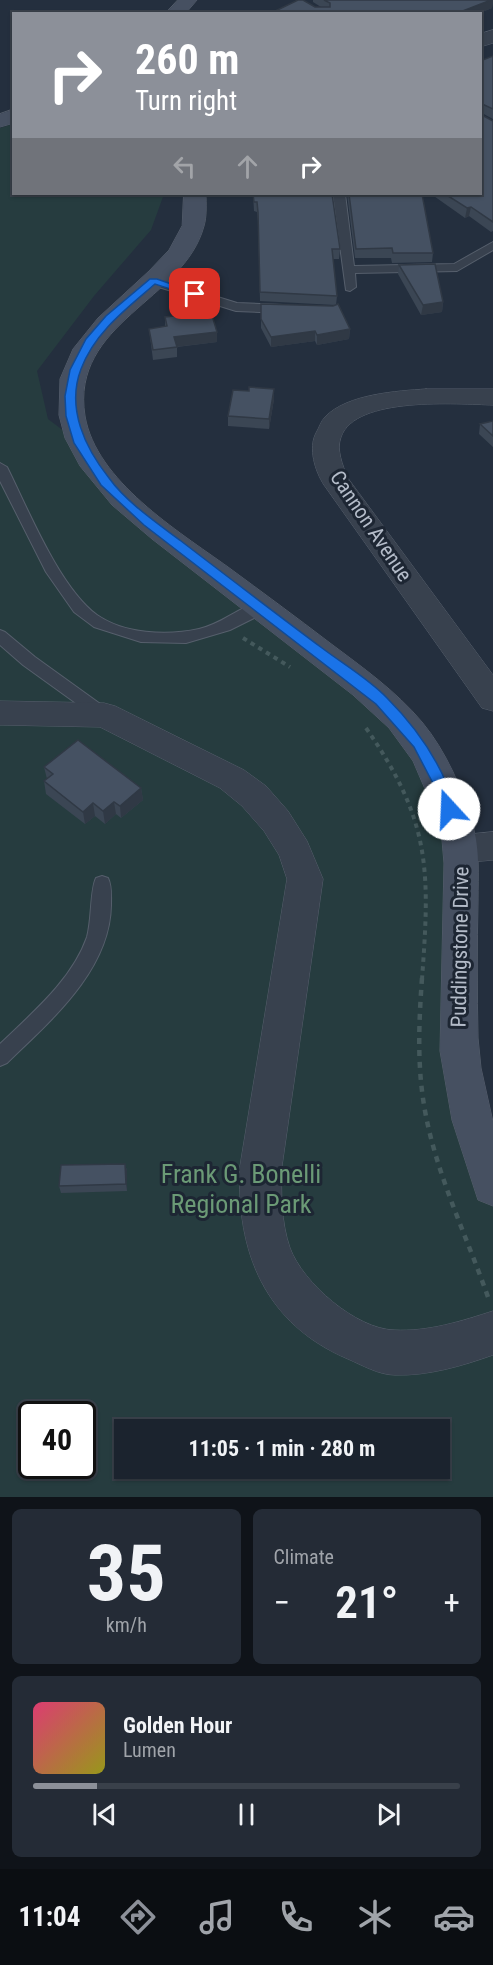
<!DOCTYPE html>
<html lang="en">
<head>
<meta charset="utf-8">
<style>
	:root { --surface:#1b232e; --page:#242b36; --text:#f1f3f6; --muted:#a0a4aa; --line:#39404a; --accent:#8c9099 }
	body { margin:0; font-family:"Roboto Condensed",sans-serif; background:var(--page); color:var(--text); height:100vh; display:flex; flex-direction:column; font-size:22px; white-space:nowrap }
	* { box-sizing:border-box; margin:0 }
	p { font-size:20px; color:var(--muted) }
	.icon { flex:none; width:33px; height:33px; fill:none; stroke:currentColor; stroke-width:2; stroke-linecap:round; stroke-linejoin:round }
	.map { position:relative; height:1497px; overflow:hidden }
	.panel { display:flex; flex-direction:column; gap:12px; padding:12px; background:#0f1319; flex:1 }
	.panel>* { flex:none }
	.banner { position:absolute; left:12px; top:12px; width:470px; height:183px; border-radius:0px; box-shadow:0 2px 4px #0004,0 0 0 2px var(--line); background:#8c9099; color:#fff; overflow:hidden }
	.speed { position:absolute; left:18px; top:1401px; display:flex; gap:12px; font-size:30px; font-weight:700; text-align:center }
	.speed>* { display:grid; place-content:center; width:78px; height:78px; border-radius:50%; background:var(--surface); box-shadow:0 2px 4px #0004,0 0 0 2px var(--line); line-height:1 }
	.speed .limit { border:3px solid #111; border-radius:9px; background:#fff; color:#111 }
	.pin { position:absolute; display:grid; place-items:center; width:51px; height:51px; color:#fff; margin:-26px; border-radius:12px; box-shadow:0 3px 9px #0006 }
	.me { position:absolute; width:66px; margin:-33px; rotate:340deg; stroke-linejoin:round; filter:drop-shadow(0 0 4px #0008) }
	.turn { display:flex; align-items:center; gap:21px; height:126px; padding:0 24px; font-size:27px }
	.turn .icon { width:78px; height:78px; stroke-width:2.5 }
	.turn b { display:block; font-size:42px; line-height:51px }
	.lanes { display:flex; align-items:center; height:57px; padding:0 24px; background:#0003; justify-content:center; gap:30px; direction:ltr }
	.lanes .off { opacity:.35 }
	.big { font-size:45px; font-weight:700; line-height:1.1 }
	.panel .widget { flex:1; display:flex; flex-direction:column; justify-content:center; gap:9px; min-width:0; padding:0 21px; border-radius:9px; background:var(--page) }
	.panel .dial { align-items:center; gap:0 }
	.dial b { font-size:78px; line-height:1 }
	.song { display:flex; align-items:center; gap:18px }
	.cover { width:72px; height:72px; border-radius:9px; background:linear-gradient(135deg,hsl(340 70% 55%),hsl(60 70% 35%)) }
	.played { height:6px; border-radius:3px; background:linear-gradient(90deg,var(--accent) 15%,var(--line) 15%) }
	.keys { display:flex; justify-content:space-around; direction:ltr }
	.heat { display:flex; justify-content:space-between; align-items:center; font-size:33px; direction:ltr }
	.panel .tiles { flex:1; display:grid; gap:12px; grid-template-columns:1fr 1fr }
	.widget:last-child { grid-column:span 2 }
	.trip { position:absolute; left:114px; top:1419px; width:336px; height:60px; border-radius:0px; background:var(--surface); box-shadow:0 2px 4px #0004,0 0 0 2px var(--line); font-weight:700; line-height:60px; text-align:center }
	.menu { display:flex; height:96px; justify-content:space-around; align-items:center; background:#0b0e12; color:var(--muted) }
	.menu .icon { width:42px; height:42px }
	.menu .active { color:var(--accent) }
	.menu b { font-size:27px; color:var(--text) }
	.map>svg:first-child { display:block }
	.green { fill:#263c3f; fill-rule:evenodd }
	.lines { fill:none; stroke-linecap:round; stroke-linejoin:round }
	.lane-casing { stroke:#565f6c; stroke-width:2 }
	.street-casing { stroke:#565f6c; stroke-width:1 }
	.secondary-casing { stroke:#565f6c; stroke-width:1 }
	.path-far1 { stroke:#44595c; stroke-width:4; stroke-dasharray:4.5 4.5; stroke-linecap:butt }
	.path { stroke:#44595c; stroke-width:4.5; stroke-dasharray:6 6; stroke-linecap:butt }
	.lane { fill:#38414e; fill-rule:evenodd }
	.street { fill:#38414e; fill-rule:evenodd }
	.secondary { fill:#465061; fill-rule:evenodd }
	.wall { fill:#3b4654 }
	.shaded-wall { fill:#303945 }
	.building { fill:#455162; stroke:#303945; stroke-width:1.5 }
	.route { fill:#1a73e8; stroke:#114b97; stroke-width:1.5 }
	.labels { text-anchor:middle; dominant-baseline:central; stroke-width:6; stroke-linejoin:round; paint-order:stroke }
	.street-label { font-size:21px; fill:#b4bcc9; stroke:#1d2633 }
	.near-park-label { font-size:26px; fill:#6b9a76; stroke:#1d2633 }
</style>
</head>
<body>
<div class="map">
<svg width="493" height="1497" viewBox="0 0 493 1497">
	<rect width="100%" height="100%" fill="#242f3e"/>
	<!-- green -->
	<path class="green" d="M13,124L14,194H164L151,230L94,296L37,371L48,419L80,443L106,483L381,700L443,789L459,1049L493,1172V1497H0V128ZM32,1414H82V1466H32ZM124,1430H440V1468H124Z"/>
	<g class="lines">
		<!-- lane casing -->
		<g class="lane-casing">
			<path id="lane" d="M333,194H345L354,266L454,264L493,242V250L457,271L355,273L356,287L350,291L346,290Z
				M153,277L237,303L283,305L289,309L283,313L236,311L149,284L147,281Z
				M0,463L7,467C28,509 59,587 97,615C124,634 167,636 199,629C222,624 239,607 261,601L266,602L269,606L254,618L230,630L186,643L141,642L94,627L74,612L46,572L0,481Z
				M0,630L5,632L35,657L110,711L112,715L110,719L104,721L98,719L23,665L0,645Z
				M102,876L108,878C112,886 111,896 111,905C110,971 50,1021 7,1063L0,1066V1044C32,1013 72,980 87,937C92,919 90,890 96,878Z"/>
		</g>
		<!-- street casing -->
		<g class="street-casing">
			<path id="street" d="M493,30V43L480,47V34Z
				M426,389H493V405C458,404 355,396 341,437C336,450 343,465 347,477L493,675V711L482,708L324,485C315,471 308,448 316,433C319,428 321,421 325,417C347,394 397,391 426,389Z
				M0,701L104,703L115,706L244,770L266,786L288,811L307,841L323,879L282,1166C281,1193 281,1222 290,1248C303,1283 356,1329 394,1330C428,1332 462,1321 493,1311V1355C462,1366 428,1376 395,1375C379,1375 362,1365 348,1359C265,1324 236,1252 240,1166L287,879L279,855L264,831L242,806L220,788L100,727L0,725Z
				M493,832V860L461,863L449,859L444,849L449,839L461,835Z"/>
		</g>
		<!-- secondary casing -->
		<g class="secondary-casing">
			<path id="secondary" d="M178,0H197L185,14H165Z
				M14,109V123L0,127V114Z
				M184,194H206C206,204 207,216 204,226C184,301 70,322 85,416C96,481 178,531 228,567C262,592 296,617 330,643C362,667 396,691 422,722C446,751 463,790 473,826C480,851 478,875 478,900C477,946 477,992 478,1038L481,1068L493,1122V1206L478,1200L452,1120L440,1051L444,863L442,840L428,796L413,761L389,728L353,695L152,539L112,505L80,466L65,438L59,415L60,379L73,349L98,318L149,271L169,250L182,226Z"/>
		</g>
		<!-- path-far1 -->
		<path class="path-far1" d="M243,638L290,667
			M366,728C431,821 430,870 422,979"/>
		<!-- path -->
		<path class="path" d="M422,978C419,1020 417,1063 424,1105C435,1173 467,1236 489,1300"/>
		<!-- lane -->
		<use href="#lane" class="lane"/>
		<!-- street -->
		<use href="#street" class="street"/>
		<!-- secondary -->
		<use href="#secondary" class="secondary"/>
	</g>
	<!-- wall -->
	<path class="wall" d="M313,0H493L492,8L477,14H269L321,7L313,2Z
		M493,56V119L480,112V114L493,121V231L491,232L469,216L465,218L431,194H480V61Z
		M253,194H332L340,249L339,259H333L337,296L336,305L350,329L349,339L317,345L315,341L271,347L261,328V304L333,306L335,305L260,301L258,222L257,212L254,211Z
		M346,194H422L433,253L432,262L392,263L391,258H355L347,194Z
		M399,265L443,302L442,312L421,315L398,274Z
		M165,317L217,332V342L177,347V357L153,360L149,329L165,327Z
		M249,391L274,399L269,429L228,426V416Z
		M493,421V447L479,434L480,424Z
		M44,767L141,788L143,800L121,818L116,814L105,824L95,816L85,824L46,794L44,781L47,779Z
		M125,1164L127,1171V1191L61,1193L59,1186Z"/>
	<!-- shaded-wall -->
	<path class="shaded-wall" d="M491,0H493L492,8L477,14H455Z
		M471,207L469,216L465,218L467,208Z
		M443,302L442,312L421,315L423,305Z
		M350,329L349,339L317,345V335Z
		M315,331V341L271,347V337Z
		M217,332V342L175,347L174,337Z
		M274,389V399L269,429V419Z
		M141,788L143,800L121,818L120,806Z
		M114,802L116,814L105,824L103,811Z
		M93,803L95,816L85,824L83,812Z
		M125,1164L127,1171V1191L126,1184Z"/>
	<!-- building -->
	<path class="building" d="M298,0H303L315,7H330V3L324,0H491L455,14H269Z
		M493,56V109L480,103V61Z
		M480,111V114L493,121V222L471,207L467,208L445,194H480Z
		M253,194H332L340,249H332L337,296L260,292L258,212L257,202H254Z
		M349,194H422L433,253H393L392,248L356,249Z
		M435,264L443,302L423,305L399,265Z
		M261,304L333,306L338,304L350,329L317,335L315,331L271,337L261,319Z
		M211,312L217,332L174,337L177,347L153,350L149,329L167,326L165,317Z
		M249,387L274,389L269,419L228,416L233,390L249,391Z
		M493,421V436L480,424Z
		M78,740L141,788L120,806L114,802L103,811L93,803L83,812L44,781L53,774L44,767Z
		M125,1164L126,1184L59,1186L61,1165Z"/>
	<!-- route -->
	<path class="route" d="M150,279H157L200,294L195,297L155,284C126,309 95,332 81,369C66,408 85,448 109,478C126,502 157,523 181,541C228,577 275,613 322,648C343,664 369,679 387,698C419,730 443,766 456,809L454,813H444L436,789L414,747L376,704L144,525L101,485L74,443L66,416L65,396L70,370L86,339L106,316Z"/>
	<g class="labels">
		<!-- street labels -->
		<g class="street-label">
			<text transform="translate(371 526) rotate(56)">Cannon Avenue</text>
			<text transform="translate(460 947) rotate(-89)">Puddingstone Drive</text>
		</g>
		<!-- near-park labels -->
		<g class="near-park-label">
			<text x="241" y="1174">Frank G. Bonelli<tspan x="241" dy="30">Regional Park</tspan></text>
		</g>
	</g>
</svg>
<div class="speed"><div class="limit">40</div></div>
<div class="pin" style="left:195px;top:294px;background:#d93025"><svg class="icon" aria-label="arrive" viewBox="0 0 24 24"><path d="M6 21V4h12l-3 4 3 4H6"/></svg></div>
<svg class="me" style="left:449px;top:809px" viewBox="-20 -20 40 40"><circle r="19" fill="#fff"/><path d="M0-13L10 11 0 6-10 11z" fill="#1a73e8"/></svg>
<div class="trip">11:05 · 1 min · 280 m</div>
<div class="banner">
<div class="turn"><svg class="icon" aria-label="right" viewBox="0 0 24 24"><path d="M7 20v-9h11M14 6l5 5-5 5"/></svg><div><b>260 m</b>Turn right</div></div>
<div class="lanes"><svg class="icon off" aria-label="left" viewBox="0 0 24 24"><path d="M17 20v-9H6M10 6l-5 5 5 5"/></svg><svg class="icon off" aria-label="ahead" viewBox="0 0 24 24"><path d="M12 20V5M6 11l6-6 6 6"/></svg><svg class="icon" aria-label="right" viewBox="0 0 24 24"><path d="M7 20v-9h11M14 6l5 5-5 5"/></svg></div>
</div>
</div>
<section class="panel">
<div class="tiles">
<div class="widget dial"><b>35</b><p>km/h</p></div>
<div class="widget"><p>Climate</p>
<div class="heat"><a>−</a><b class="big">21°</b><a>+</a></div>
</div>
<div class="widget">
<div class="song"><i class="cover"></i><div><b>Golden Hour</b><p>Lumen</p></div></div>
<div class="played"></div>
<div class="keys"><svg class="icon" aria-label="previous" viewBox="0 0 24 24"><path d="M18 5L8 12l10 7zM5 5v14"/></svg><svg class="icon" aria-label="pause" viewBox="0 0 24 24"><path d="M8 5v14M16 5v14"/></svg><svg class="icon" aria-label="next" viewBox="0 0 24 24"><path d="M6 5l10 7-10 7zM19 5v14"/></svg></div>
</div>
</div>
</section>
<nav class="menu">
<b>11:04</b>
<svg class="icon active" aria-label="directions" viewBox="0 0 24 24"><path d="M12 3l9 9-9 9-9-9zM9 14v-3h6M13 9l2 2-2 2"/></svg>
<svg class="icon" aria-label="music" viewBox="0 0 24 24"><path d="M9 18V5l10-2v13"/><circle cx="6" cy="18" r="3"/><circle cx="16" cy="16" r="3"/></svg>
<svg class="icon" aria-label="phone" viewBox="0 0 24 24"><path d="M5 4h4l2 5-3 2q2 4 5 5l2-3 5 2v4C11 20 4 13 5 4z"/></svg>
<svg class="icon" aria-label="climate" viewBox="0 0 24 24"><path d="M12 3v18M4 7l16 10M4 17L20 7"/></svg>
<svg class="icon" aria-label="car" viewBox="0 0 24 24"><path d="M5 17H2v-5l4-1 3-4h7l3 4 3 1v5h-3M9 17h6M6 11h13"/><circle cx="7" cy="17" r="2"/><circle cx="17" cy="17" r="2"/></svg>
</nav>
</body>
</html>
